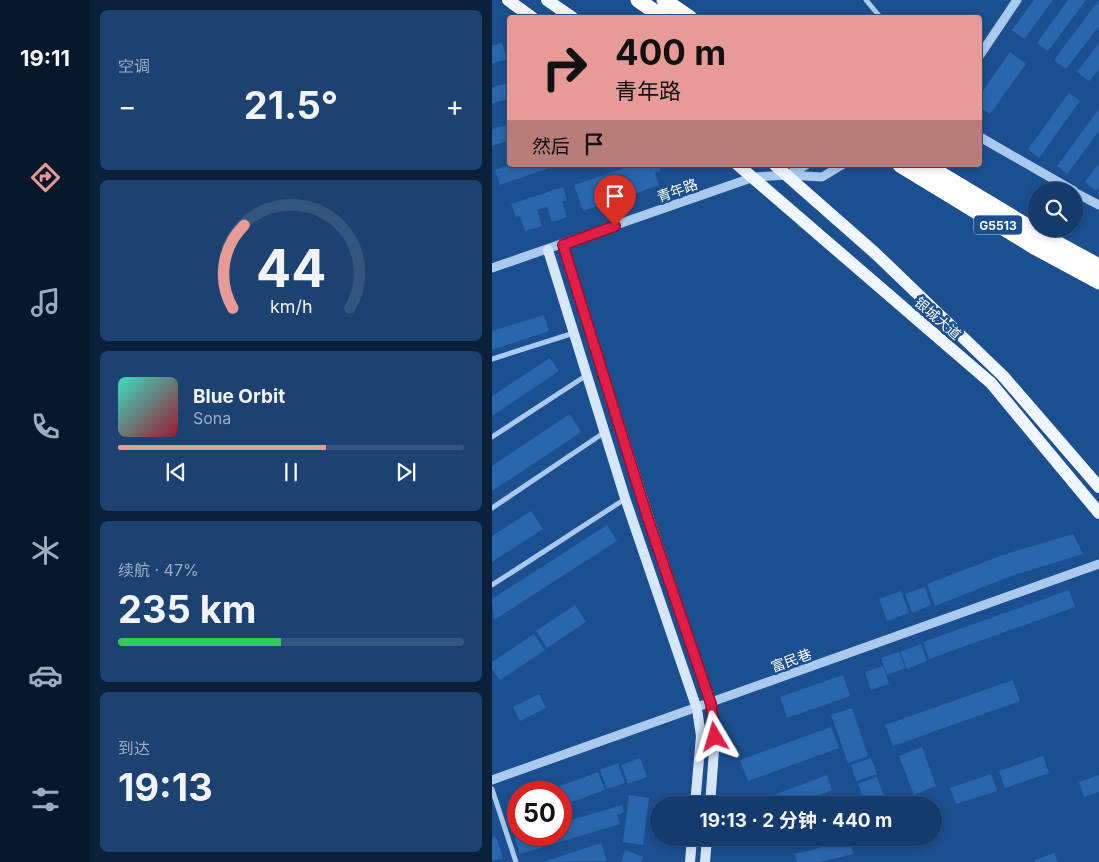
<!DOCTYPE html>
<html lang="zh">
<head>
<meta charset="utf-8">
<style>
	:root { --surface:#143b6b; --page:#1d4271; --text:#f1f3f6; --muted:#9dadc1; --line:#33557e; --accent:#e69b98 }
	body { margin:0; font-family:Inter,"Noto Sans SC",sans-serif; background:var(--page); color:var(--text); height:100vh; display:flex; flex-direction:column; font-size:19px; white-space:nowrap }
	* { box-sizing:border-box; margin:0 }
	p { font-size:16px; color:var(--muted) }
	.icon { flex:none; width:28px; height:28px; fill:none; stroke:currentColor; stroke-width:2; stroke-linecap:round; stroke-linejoin:round }
	.map { position:relative; flex:1; overflow:hidden }
	.side { display:flex; flex-direction:column; gap:10px; padding:10px; background:#0b203b; width:402px }
	.side>* { flex:none }
	.guide { position:absolute; left:15px; top:15px; width:475px; height:152px; border-radius:5px; box-shadow:0 2px 8px #0003,0 0 0 1px var(--line); background:#e69b98; color:#111; overflow:hidden }
	.controls { position:absolute; left:536px; top:182px; display:grid; gap:10px }
	.controls a { display:grid; place-items:center; width:55px; height:55px; border-radius:50%; background:var(--surface); box-shadow:0 2px 8px #0003,0 0 0 1px var(--line); font-size:25px }
	.speed { position:absolute; left:15px; top:781px; display:flex; gap:10px; font-size:25px; font-weight:700; text-align:center }
	.speed>* { display:grid; place-content:center; width:65px; height:65px; border-radius:50%; background:var(--surface); box-shadow:0 2px 8px #0003,0 0 0 1px var(--line); line-height:1 }
	.speed .limit { border:8px solid #d22; background:#fff; color:#111 }
	.pin { position:absolute; display:grid; place-items:center; width:42px; height:42px; color:#fff; margin:-51px -21px; border-radius:50% 50% 50% 0; rotate:-45deg; box-shadow:0 0 5px #0007 }
	.pin .icon { rotate:45deg }
	.me { position:absolute; width:55px; margin:-28px; rotate:353deg; stroke-linejoin:round; filter:drop-shadow(0 0 4px #0008) }
	.turn { display:flex; align-items:center; gap:18px; height:105px; padding:0 25px; font-size:22px }
	.turn .icon { width:65px; height:65px; stroke-width:2.5 }
	.turn b { display:block; font-size:35px; line-height:42px }
	.then { display:flex; align-items:center; height:48px; padding:0 25px; background:#0003; gap:10px; font-size:19px }
	.big { font-size:38px; font-weight:700; line-height:1.1 }
	.side .widget { flex:1; display:flex; flex-direction:column; justify-content:center; gap:8px; min-width:0; padding:0 18px; border-radius:8px; background:var(--page) }
	.side .dial { align-items:center; gap:0 }
	.dial svg { height:130px; overflow:visible; fill:none; stroke:var(--line); stroke-width:7; stroke-linecap:round; text-anchor:middle }
	.dial text { fill:var(--text); stroke:none }
	.song { display:flex; align-items:center; gap:15px }
	.cover { width:60px; height:60px; border-radius:8px; background:linear-gradient(135deg,hsl(170 70% 55%),hsl(350 70% 35%)) }
	.played { height:5px; border-radius:2px; background:linear-gradient(90deg,var(--accent) 60%,var(--line) 60%) }
	.keys { display:flex; justify-content:space-around; direction:ltr }
	.heat { display:flex; justify-content:space-between; align-items:center; font-size:28px; direction:ltr }
	.charge { height:8px; border-radius:4px; background:linear-gradient(90deg,#34c759 47%,var(--line) 0) }
	.trip { position:absolute; left:158px; top:796px; width:292px; height:50px; border-radius:25px; background:var(--surface); box-shadow:0 2px 8px #0003,0 0 0 1px var(--line); font-weight:700; line-height:50px; text-align:center }
	main { display:flex; flex:1; min-height:0 }
	.tab-bar { display:flex; flex-direction:column; width:90px; justify-content:space-around; align-items:center; background:#08182b; color:var(--muted) }
	.tab-bar .icon { width:35px; height:35px }
	.tab-bar .active { color:var(--accent) }
	.tab-bar b { font-size:22px; color:var(--text) }
	.map>svg:first-child { display:block }
	.building { fill:#2a66ad }
	.lines { fill:none; stroke-linecap:round; stroke-linejoin:round }
	.minor { stroke:#a9c9ee; stroke-width:5 }
	.tertiary { stroke:#a9c9ee; stroke-width:9 }
	.secondary { stroke:#d6e6fa; stroke-width:10 }
	.primary { stroke:#f0f6ff; stroke-width:12 }
	.motorway { stroke:#fff; stroke-width:15 }
	.route-casing { stroke:#92132f; stroke-width:12 }
	.route { stroke:#e11d48; stroke-width:9 }
	.labels { text-anchor:middle; dominant-baseline:central; stroke-width:5; stroke-linejoin:round; paint-order:stroke }
	.shield { fill:#1b4f8f; stroke:#bbcadd; stroke-width:1 }
	.shield-label { font-size:12px; font-weight:bold; fill:#fff }
	.street-label { font-size:14px; fill:#fff; stroke:#1b4f8f }
</style>
</head>
<body>
<main>
<nav class="tab-bar">
<b>19:11</b>
<svg class="icon active" aria-label="directions" viewBox="0 0 24 24"><path d="M12 3l9 9-9 9-9-9zM9 14v-3h6M13 9l2 2-2 2"/></svg>
<svg class="icon" aria-label="music" viewBox="0 0 24 24"><path d="M9 18V5l10-2v13"/><circle cx="6" cy="18" r="3"/><circle cx="16" cy="16" r="3"/></svg>
<svg class="icon" aria-label="phone" viewBox="0 0 24 24"><path d="M5 4h4l2 5-3 2q2 4 5 5l2-3 5 2v4C11 20 4 13 5 4z"/></svg>
<svg class="icon" aria-label="climate" viewBox="0 0 24 24"><path d="M12 3v18M4 7l16 10M4 17L20 7"/></svg>
<svg class="icon" aria-label="car" viewBox="0 0 24 24"><path d="M5 17H2v-5l4-1 3-4h7l3 4 3 1v5h-3M9 17h6M6 11h13"/><circle cx="7" cy="17" r="2"/><circle cx="17" cy="17" r="2"/></svg>
<svg class="icon" aria-label="filters" viewBox="0 0 24 24"><path d="M4 7h16M4 17h16"/><circle cx="9" cy="7" r="2"/><circle cx="15" cy="17" r="2"/></svg>
</nav>
<section class="side">
<div class="widget"><p>空调</p>
<div class="heat"><a>−</a><b class="big">21.5°</b><a>+</a></div>
</div>
<div class="widget dial"><svg viewBox="0 0 100 80">
<path d="M14 69A42 42 0 1 1 86 69"/>
<path d="M14 69A42 42 0 0 1 21 18" stroke="#e69b98"/>
<text x="50" y="56" font-size="32" font-weight="700">44</text>
<text x="50" y="72" font-size="11">km/h</text>
</svg></div>
<div class="widget">
<div class="song"><i class="cover"></i><div><b>Blue Orbit</b><p>Sona</p></div></div>
<div class="played"></div>
<div class="keys"><svg class="icon" aria-label="previous" viewBox="0 0 24 24"><path d="M18 5L8 12l10 7zM5 5v14"/></svg><svg class="icon" aria-label="pause" viewBox="0 0 24 24"><path d="M8 5v14M16 5v14"/></svg><svg class="icon" aria-label="next" viewBox="0 0 24 24"><path d="M6 5l10 7-10 7zM19 5v14"/></svg></div>
</div>
<div class="widget"><p>续航 · 47%</p><b class="big">235 km</b><div class="charge"></div></div>
<div class="widget"><p>到达</p><b class="big">19:13</b></div>
</section>
<div class="map">
<svg width="607" height="862" viewBox="0 0 607 862">
	<rect width="100%" height="100%" fill="#1b4f8f"/>
	<!-- building -->
	<path class="building" d="M542,0H561L532,39L520,30Z
		M576,0H594L556,51L545,43Z
		M607,0V26L574,69L562,60Z
		M10,43L15,59L0,64V46Z
		M607,43V69L597,81L585,72Z
		M518,52L534,64L498,114L488,107V95Z
		M18,82V98L0,104V88Z
		M577,93L588,101L547,158L536,149Z
		M607,109V131L575,174L565,166Z
		M18,124V140L0,146V129Z
		M607,163V187L604,191L593,182Z
		M18,165H65L8,185L3,170Z
		M141,165H167L169,171L163,173L167,185L142,194L137,179L128,182L133,197L118,202L113,187L103,191L108,205L91,211L82,185Z
		M71,187L75,200L70,202L75,217L60,222L55,207L45,210L50,226L33,231L28,216L24,217L19,204Z
		M52,315L57,331L0,350V331Z
		M58,358L67,371L0,416V396Z
		M78,414L89,432L0,491V466Z
		M39,511L51,529L0,562V536Z
		M115,525L125,541L2,620L0,599Z
		M581,534L591,554L519,576L443,606L435,584L511,555Z
		M433,587L439,605L420,613L413,594Z
		M577,590L583,607L437,659L431,642Z
		M409,591L417,613L395,621L387,599Z
		M83,605L94,622L55,648L44,631Z
		M42,634L53,650L8,680L0,669V662Z
		M429,644L435,661L415,669L408,652Z
		M407,652L413,668L395,675L389,658Z
		M391,666L397,684L379,690L373,672Z
		M351,675L358,696L295,718L288,697Z
		M521,680L528,701L401,746L393,725Z
		M47,694L54,708L28,721L21,707Z
		M360,708L376,756L356,763L339,715Z
		M339,727L347,748L256,781L248,760Z
		M430,747L444,786L422,795L407,756Z
		M551,756L557,773L513,788L507,771Z
		M148,758L155,777L136,784L129,765Z
		M379,758L385,774L364,781L359,765Z
		M126,763L133,783L115,789L108,770Z
		M106,772L113,790L69,806V792H61L60,789Z
		M499,774L505,791L464,804L458,788Z
		M335,775L340,790L301,805H274L271,799Z
		M607,775V792L592,797L587,782Z
		M385,777L395,805H374L366,784Z
		M137,795L157,798L151,845L131,842Z
		M26,801V825L18,804Z
		M130,805L132,812L125,815L128,824L28,854L23,838L31,835H69V823Z
		M4,837L11,858L0,861V838Z
		M358,840L361,854L328,862H305L303,854Z
		M109,843L115,861L51,862Z
		M133,850L151,857L149,862H129Z
		M562,853L566,862H543V860Z"/>
	<g class="lines">
		<!-- minor -->
		<path class="minor" d="M374,0L389,18
			M0,359L82,333
			M0,437L95,375
			M0,508L113,432
			M0,585L133,499
			M0,789L24,862"/>
		<!-- tertiary -->
		<path class="tertiary" d="M488,55L525,0
			M488,137L582,191
			M314,165L295,175L330,177L350,165
			M582,192L607,205
			M0,268L262,177L295,175
			M0,780L607,564"/>
		<!-- secondary -->
		<path class="secondary" d="M71,245L157,519L219,704L223,737L218,805
			M56,250L133,498L205,709L209,736L203,805
			M198,862L200,838
			M213,862L215,838"/>
		<!-- primary -->
		<path class="primary" d="M16,0L41,18
			M55,0L81,18
			M246,165L499,383L607,513
			M283,165L383,253L511,376L607,487"/>
		<!-- motorway -->
		<path class="motorway" d="M146,0L172,18
			M172,0L198,18
			M408,165L544,248L607,282
			M434,165L552,236L607,266"/>
	</g>
	<g class="lines">
		<!-- route casing -->
		<g class="route-casing">
			<path id="route" d="M123,226L71,245L156,519L219,704L223,737"/>
		</g>
		<!-- route -->
		<use href="#route" class="route"/>
	</g>
	<g class="labels">
		<!-- shield labels -->
		<rect class="shield" x="482" y="215.5" width="48" height="19" rx="4"/>
		<g class="shield-label">
			<text x="506" y="225">G5513</text>
		</g>
		<!-- street labels -->
		<g class="street-label">
			<text transform="translate(185 190) rotate(-20)">青年路</text>
			<text transform="translate(446 318) rotate(41)">银城大道</text>
			<text transform="translate(299 660) rotate(-20)">富民巷</text>
		</g>
	</g>
</svg>
<div class="controls">
<a><svg class="icon" aria-label="search" viewBox="0 0 24 24"><circle cx="10" cy="10" r="6"/><path d="M15 15l6 6"/></svg></a>
</div>
<div class="speed"><div class="limit">50</div></div>
<div class="pin" style="left:123px;top:226px;background:#d93025"><svg class="icon" aria-label="arrive" viewBox="0 0 24 24"><path d="M6 21V4h12l-3 4 3 4H6"/></svg></div>
<svg class="me" style="left:223px;top:737px" viewBox="-20 -20 40 40"><path d="M0-17L14 15 0 8-14 15z" fill="#e11d48" stroke="#fff" stroke-width="4"/></svg>
<div class="trip">19:13 · 2 分钟 · 440 m</div>
<div class="guide">
<div class="turn"><svg class="icon" aria-label="right" viewBox="0 0 24 24"><path d="M7 20v-9h11M14 6l5 5-5 5"/></svg><div><b>400 m</b>青年路</div></div>
<div class="then">然后<svg class="icon" aria-label="arrive" viewBox="0 0 24 24"><path d="M6 21V4h12l-3 4 3 4H6"/></svg></div>
</div>
</div>
</main>
</body>
</html>
